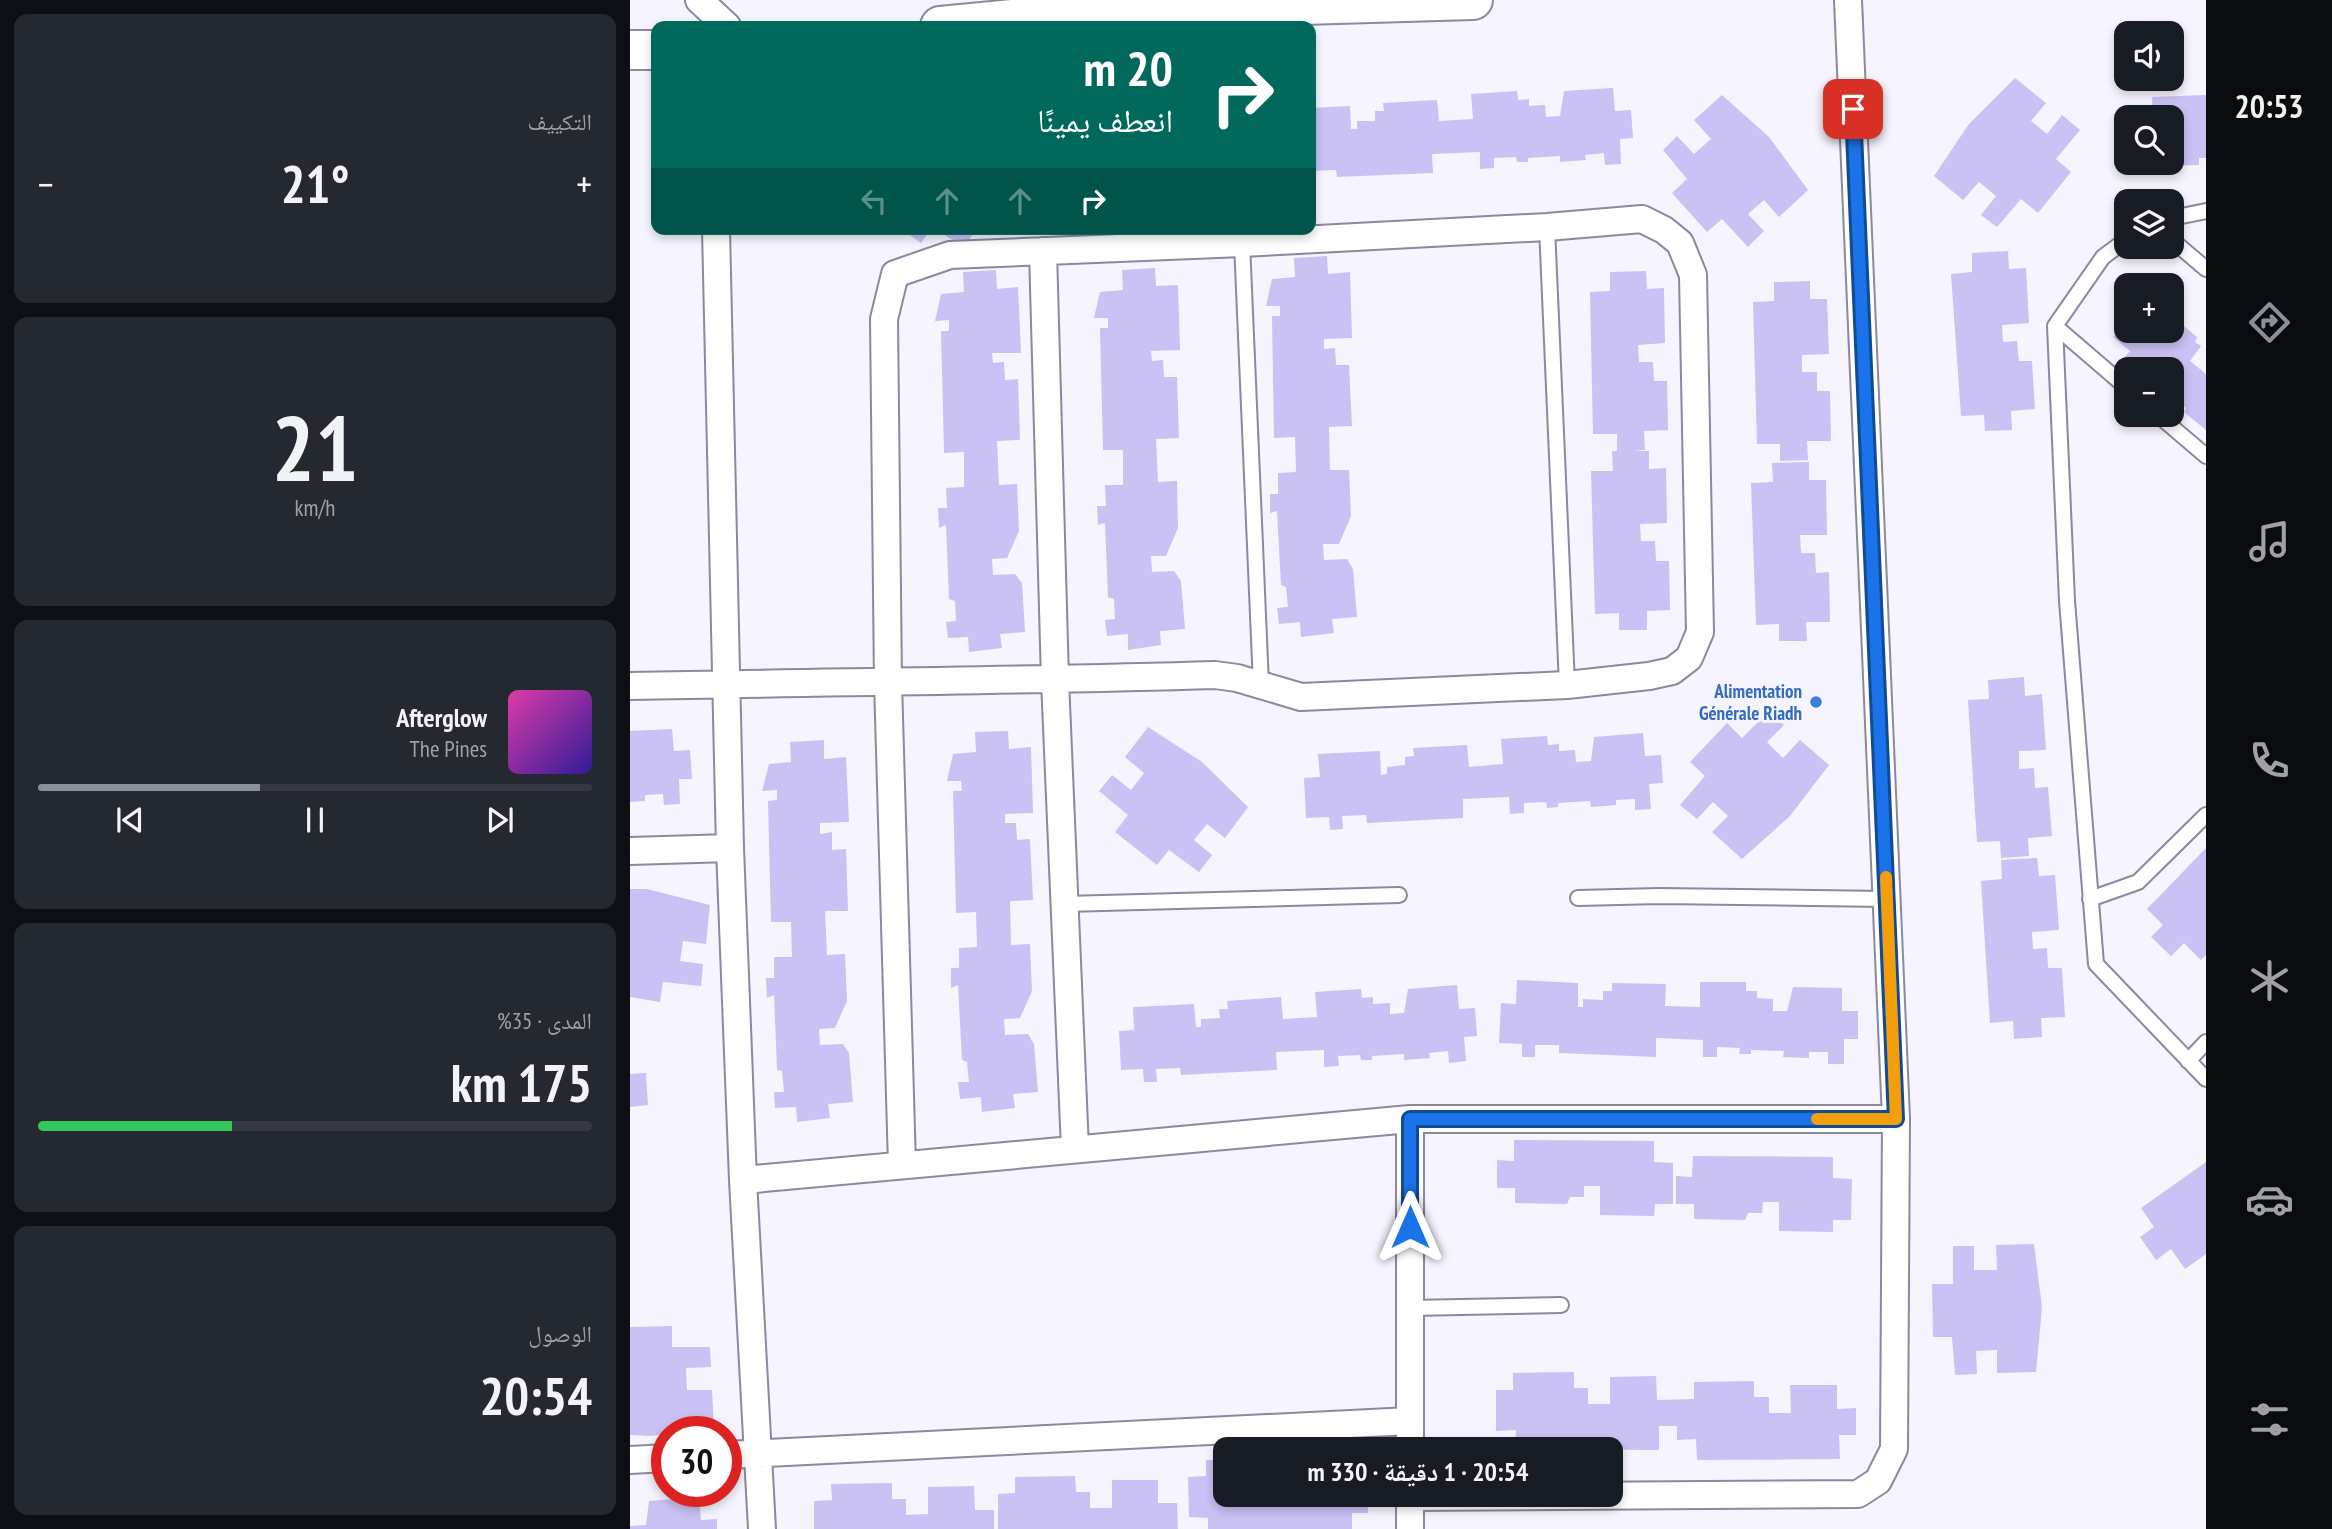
<!DOCTYPE html>
<html lang="ar">
<head>
<meta charset="utf-8">
<style>
	:root { --surface:#171b24; --page:#242831; --text:#f1f3f6; --muted:#9ea1a6; --line:#363941; --accent:#8c9099 }
	body { margin:0; font-family:"PT Sans Narrow","Noto Naskh Arabic",sans-serif; background:var(--page); color:var(--text); direction:rtl; height:100vh; display:flex; flex-direction:column; font-size:26px; white-space:nowrap }
	* { box-sizing:border-box; margin:0 }
	p { font-size:23px; color:var(--muted) }
	.icon { flex:none; width:38px; height:38px; fill:none; stroke:currentColor; stroke-width:2; stroke-linecap:round; stroke-linejoin:round }
	.map { position:relative; flex:1; overflow:hidden; direction:ltr }
	.side { display:flex; flex-direction:column; gap:14px; padding:14px; background:#0d0f14; width:630px }
	.side>* { flex:none }
	.hud { position:absolute; left:21px; top:21px; width:665px; height:214px; border-radius:14px; box-shadow:0 4px 10px #0003; direction:rtl; background:#00695c; color:#fff; overflow:hidden }
	.buttons { position:absolute; left:1484px; top:21px; display:grid; gap:14px }
	.buttons a { display:grid; place-items:center; width:70px; height:70px; border-radius:14px; background:var(--surface); box-shadow:0 4px 10px #0003; font-size:35px }
	.speed { position:absolute; left:21px; top:1416px; display:flex; gap:14px; font-size:35px; font-weight:700; text-align:center }
	.speed>* { display:grid; place-content:center; width:91px; height:91px; border-radius:50%; background:var(--surface); box-shadow:0 4px 10px #0003; line-height:1 }
	.speed .limit { border:10px solid #d22; background:#fff; color:#111 }
	.pin { position:absolute; display:grid; place-items:center; width:60px; height:60px; color:#fff; margin:-30px; border-radius:14px; box-shadow:0 4px 10px #0006 }
	.me { position:absolute; width:77px; margin:-38px; rotate:0deg; stroke-linejoin:round; filter:drop-shadow(0 0 5px #0008) }
	.turn { display:flex; align-items:center; gap:24px; height:147px; padding:0 28px; font-size:32px }
	.turn .icon { width:91px; height:91px; stroke-width:2.5 }
	.turn b { display:block; font-size:49px; line-height:60px }
	.lanes { display:flex; align-items:center; height:66px; padding:0 28px; background:#0003; justify-content:center; gap:35px; direction:ltr }
	.lanes .off { opacity:.35 }
	.big { font-size:52px; font-weight:800; line-height:1.1 }
	.side .card { flex:1; display:flex; flex-direction:column; justify-content:center; gap:10px; min-width:0; padding:0 24px; border-radius:14px; background:var(--page) }
	.side .dial { align-items:center; gap:0 }
	.dial b { font-size:91px; line-height:1 }
	.song { display:flex; align-items:center; gap:21px }
	.cover { width:84px; height:84px; border-radius:10px; background:linear-gradient(135deg,hsl(320 70% 55%),hsl(250 70% 35%)) }
	.played { height:7px; border-radius:4px; background:linear-gradient(90deg,var(--accent) 40%,var(--line) 40%) }
	.keys { display:flex; justify-content:space-around; direction:ltr }
	.heat { display:flex; justify-content:space-between; align-items:center; font-size:38px; direction:ltr }
	.charge { height:10px; border-radius:5px; background:linear-gradient(90deg,#34c759 35%,var(--line) 0) }
	.trip { position:absolute; left:583px; top:1437px; width:410px; height:70px; border-radius:14px; background:var(--surface); box-shadow:0 4px 10px #0003; font-weight:800; line-height:70px; text-align:center; direction:rtl }
	main { display:flex; flex:1; min-height:0 }
	.menu { display:flex; flex-direction:column; width:126px; justify-content:space-around; align-items:center; background:#090b0e; color:var(--muted) }
	.menu .icon { width:49px; height:49px }
	.menu .on { color:var(--accent) }
	.menu b { font-size:32px; color:var(--text) }
	.map>svg:first-child { display:block }
	.building { fill:#cac1f4 }
	.lines { fill:none; stroke-linecap:round; stroke-linejoin:round }
	.lane-casing { stroke:#8d879f; stroke-width:18 }
	.street-casing { stroke:#8d879f; stroke-width:30 }
	.secondary-casing { stroke:#8d879f; stroke-width:42 }
	.lane { stroke:#fff; stroke-width:14 }
	.street { stroke:#fff; stroke-width:26 }
	.secondary { stroke:#fff; stroke-width:38 }
	.route-casing { stroke:#114b97; stroke-width:18 }
	.route { stroke:#1a73e8; stroke-width:12 }
	.slow { stroke:#f59e0b; stroke-width:12 }
	.shop-dot { fill:#3f7fe0; stroke:#f6f4fe; stroke-width:2.5 }
	.labels { text-anchor:middle; dominant-baseline:central; stroke-width:6; stroke-linejoin:round; paint-order:stroke }
	.shop-label { font-size:19px; font-weight:bold; fill:#366cbe; stroke:#f6f4fe; text-anchor:end }
</style>
</head>
<body>
<main>
<nav class="menu">
<b>20:53</b>
<svg class="icon on" aria-label="directions" viewBox="0 0 24 24"><path d="M12 3l9 9-9 9-9-9zM9 14v-3h6M13 9l2 2-2 2"/></svg>
<svg class="icon" aria-label="music" viewBox="0 0 24 24"><path d="M9 18V5l10-2v13"/><circle cx="6" cy="18" r="3"/><circle cx="16" cy="16" r="3"/></svg>
<svg class="icon" aria-label="phone" viewBox="0 0 24 24"><path d="M5 4h4l2 5-3 2q2 4 5 5l2-3 5 2v4C11 20 4 13 5 4z"/></svg>
<svg class="icon" aria-label="climate" viewBox="0 0 24 24"><path d="M12 3v18M4 7l16 10M4 17L20 7"/></svg>
<svg class="icon" aria-label="car" viewBox="0 0 24 24"><path d="M5 17H2v-5l4-1 3-4h7l3 4 3 1v5h-3M9 17h6M6 11h13"/><circle cx="7" cy="17" r="2"/><circle cx="17" cy="17" r="2"/></svg>
<svg class="icon" aria-label="filters" viewBox="0 0 24 24"><path d="M4 7h16M4 17h16"/><circle cx="9" cy="7" r="2"/><circle cx="15" cy="17" r="2"/></svg>
</nav>
<div class="map">
<svg width="1576" height="1529" viewBox="0 0 1576 1529">
	<rect width="100%" height="100%" fill="#f6f4fe"/>
	<!-- building -->
	<path class="building" d="M1385,78L1416,103L1401,121L1417,134L1432,115L1450,130L1426,159L1441,172L1408,213L1391,199L1367,227L1351,215L1366,196L1349,182L1333,200L1304,176L1339,124Z
		M983,88L985,111L1001,110L1003,138L990,139L991,164L975,165L974,153L955,155L956,160L930,162V156L898,158V162H887L886,157L864,158V168L850,169V152L802,154L803,173L707,177L706,170L681,171V108L720,106L721,129H727V121H745V111H754L753,103L807,100L809,121L843,119L841,94L887,91L888,100L899,99V106L915,105L916,117L930,116L934,91Z
		M1092,95L1139,137L1178,190L1149,217L1134,200L1118,214L1134,231L1118,247L1092,219L1077,232L1042,193L1057,179L1033,150L1047,136L1064,154L1081,139L1064,120Z
		M1576,95V158H1569V165L1527,166V163H1542V117H1523L1522,97Z
		M271,229H301L291,243Z
		M306,229H346L334,248Z
		M511,229H540L515,254L500,241Z
		M1378,251L1379,269L1396,268L1399,323L1372,325L1373,342L1387,341L1389,361H1402L1405,409L1381,411L1382,430L1355,431L1354,415L1331,416L1321,274L1342,272V253Z
		M697,256L698,274L720,272L722,338L694,339V349L705,348L706,365H719L722,426L699,427L700,470H719L721,516L709,544H693L694,560L717,559L723,569L727,617L702,619L704,633L671,637L670,622L649,624L647,608L658,607L656,587L651,585L647,511L640,513V494H648V473L666,472L665,437L644,438L642,316H650V306H636L642,279L665,277L664,258Z
		M525,268L526,286L548,285L550,350L521,351L522,361L533,360L534,377H547L549,438L526,439L528,482L547,481L548,528L536,556H521L522,572L544,571L551,581L555,629L530,631L531,645L498,650V634L477,636L475,620L485,619L484,599L478,597L475,523L468,525L467,506H476L475,485H493V450H473L470,328H478V318H464L470,292L493,290L492,270Z
		M366,270L367,289L388,287L391,353H362L363,363L374,362L375,380L388,379L390,440L367,441L369,485L387,484L389,531L377,558L362,559L363,575L385,574L392,583L395,632L370,634L372,648L339,652L338,637L318,638L316,622L326,621L325,601L319,599L316,525L309,528L308,508H317L316,488L334,487V452L314,453L311,331H319V320L305,321L311,294L334,292L333,272Z
		M1016,271L1017,289L1034,288L1035,343L1008,345L1009,362H1023L1024,381H1037L1038,430L1014,431L1015,450L1002,451H1019V469L1036,468L1037,523L1010,524L1011,541H1025L1026,561H1039L1040,610L1017,611V630H989V613L965,614L961,471H983L982,451H987V434H963L960,292L980,291V272Z
		M1180,281V299H1197L1199,354L1172,355V372H1187V391H1200L1201,441H1177L1178,460L1150,461V444H1127L1123,302L1144,301V282Z
		M1542,316L1567,337L1565,342L1571,346L1560,361L1576,374V430L1554,412L1556,408L1542,396V369H1519L1511,363L1506,369H1495L1489,364L1500,351L1483,337L1496,321V331H1542Z
		M1179,462V480H1196L1197,535H1170L1171,553H1185L1186,573L1199,572L1200,622H1176L1177,641H1149V624L1126,625L1121,483L1143,482L1142,463Z
		M1394,677L1395,696L1412,694L1416,750L1389,751V769L1404,768L1405,788L1418,787L1422,836L1398,838L1399,856L1371,858L1370,841L1347,842L1338,700L1359,699L1358,680Z
		M1139,711L1154,725L1137,742L1153,758L1170,740L1199,765L1160,816L1112,859L1082,832L1098,816L1083,802L1067,819L1050,805L1075,776L1060,762L1097,723L1112,738Z
		M518,727L572,762L618,807L595,838L577,824L564,840L582,855L569,872L539,850L527,865L485,832L498,815L469,791L482,775L501,790L514,773L495,757Z
		M42,729L44,751L60,750L62,779H49L50,804L34,805L33,794L15,795V801L0,802V731Z
		M378,731L379,749L401,747L403,813L375,814V823H386L387,840L400,839L403,900L380,901L381,945L400,944L402,991L390,1018L374,1019L375,1035L398,1034L404,1044L408,1092L383,1094L385,1108L352,1112L351,1097L330,1099L328,1082H339L337,1062L332,1060L328,985L321,988V968H329V948L347,947L346,912L326,913L323,791H332L331,781H317L323,754L346,752L345,732Z
		M1013,733L1015,756L1031,755L1033,783L1019,784L1021,809L1005,810V799L986,800V805L961,807L960,801L928,803V807L917,808L916,802L894,803V813L880,814L879,797L833,799V818L737,823L736,815L712,816L713,829L700,830L699,817L676,818L674,778L690,777L688,754L750,751L751,775L757,774V767L775,765V757L784,756L783,748L837,745L839,767L873,764L871,739L917,736L918,745L929,744V751L945,750L946,762L961,761L964,737Z
		M194,740V759L216,757L219,822L190,823V834L202,832V850L216,849L218,911H195L197,955L215,954L217,1001L205,1028L189,1029L190,1045L213,1044L219,1053L223,1102L198,1104L200,1118L167,1122L166,1107L145,1108L144,1092H154L152,1071L147,1070L144,995L137,998L136,978H144V957H162L161,922H141L138,801L147,800V790L132,791L139,764L161,762L160,742Z
		M1576,848V955L1571,960L1554,943L1541,956L1521,937L1533,925L1517,909Z
		M1407,858L1409,876L1425,875L1429,930L1402,932L1403,949L1417,948L1418,968H1432L1435,1017L1411,1018L1412,1037L1384,1039L1383,1021L1360,1023L1351,881L1372,879L1371,860Z
		M0,889H17L80,905L76,944L53,941L50,961L73,964L71,986L33,982L30,1002L0,997Z
		M887,980L948,983V1007H953V999L973,1000V991H982V983L1036,984L1035,1006L1070,1007V982H1116V991H1127V998L1143,999V1011H1157L1163,987L1212,988V1011H1228V1039H1214V1064H1198V1052H1179V1058L1153,1057L1154,1051L1121,1050V1054H1109L1110,1048L1087,1047V1057H1073V1040L1026,1038V1057L929,1053V1045H905V1057H892V1044L869,1043L871,1003L886,1004Z
		M827,985L829,1009L845,1008L847,1036L834,1037L836,1061L819,1063L818,1051L799,1053L800,1058L774,1060V1054L742,1056V1060H731L730,1055L708,1056L709,1066L694,1067V1050L646,1052L647,1070L551,1075L550,1068L526,1069L527,1082H514L513,1069L491,1070L489,1031L504,1030L503,1007L564,1004L566,1027H571V1019L590,1018L589,1009H598L597,1001L651,997L653,1019L687,1017L685,992L731,989L732,998L743,997V1004L760,1003V1014L774,1013L778,989Z
		M16,1073L18,1105L0,1107V1074Z
		M884,1140L1024,1141V1162L1043,1163V1204H1025L1024,1216L970,1215V1186H954V1197H940L937,1204L885,1203V1188H867V1160L884,1161Z
		M1063,1156L1203,1157V1178L1222,1179L1221,1220H1203V1232L1149,1231V1202H1133L1132,1213H1118L1115,1220L1064,1219V1204H1046V1176L1062,1177Z
		M1576,1162V1254L1555,1269L1541,1249L1526,1260L1510,1237L1524,1227L1511,1208Z
		M1404,1244L1412,1307L1406,1372L1367,1373V1350L1346,1351L1347,1374L1325,1375L1322,1337H1303L1302,1284H1323V1246H1344V1270H1367L1366,1245Z
		M42,1326V1347H80L81,1367L56,1368L57,1390H82L84,1427L37,1432V1434L21,1436L0,1435V1327Z
		M944,1372V1388H958V1404H980V1377L1026,1376L1027,1400L1064,1399V1382L1124,1381V1397H1139V1413H1161L1160,1385H1207V1409L1226,1408V1435H1209L1210,1459L1067,1460L1066,1439L1047,1440V1426H1029V1450L885,1449L886,1430L866,1431V1390H883V1373Z
		M576,1460H595V1494H738V1513H722V1529H578V1518L559,1517L558,1477L576,1476Z
		M445,1476L446,1492H460V1508H482V1480H528V1503H547L548,1529H368V1494L385,1493V1477Z
		M262,1483V1499H276V1515L298,1514V1487L344,1486L345,1510H364V1529H184V1501L202,1500L201,1484Z
		M69,1497L71,1520L87,1519V1529H0V1526L16,1525L19,1501Z"/>
	<g class="lines">
		<!-- lane casing -->
		<g class="lane-casing">
			<path id="lane" d="M1542,218L1576,211
				M917,227L937,685
				M1496,240L1473,257L1425,326L1437,601L1466,964L1576,1079
				M1542,240L1576,269
				M612,243L631,685
				M1425,326L1496,387
				M1528,415L1576,456
				M948,898L1029,896L1256,899
				M1460,899L1508,882L1576,815
				M435,904L769,895
				M1558,1061L1576,1042
				M780,1308L931,1305"/>
		</g>
		<!-- street casing -->
		<g class="street-casing">
			<path id="street" d="M69,0L97,26
				M86,229L100,848L113,1180L132,1529
				M413,251L425,680L445,1149
				M0,686C195,682 390,681 585,675L607,678L671,697L937,685L1019,676L1042,671L1059,658L1070,632L1063,275L1050,243L1034,230L1012,219L917,227L612,243L320,255L265,274L254,319L258,682L272,1165
				M0,851L100,848
				M113,1180L780,1119H1266L1218,0
				M780,1449V1119
				M96,1455L780,1421
				M0,1460L37,1458
				M780,1494V1529
				M780,1497L1228,1494L1248,1481L1264,1449L1266,1119"/>
		</g>
		<!-- secondary casing -->
		<g class="secondary-casing">
			<path id="secondary" d="M310,26L465,11L843,0
				M0,50H26"/>
		</g>
		<!-- lane -->
		<use href="#lane" class="lane"/>
		<!-- street -->
		<use href="#street" class="street"/>
		<!-- secondary -->
		<use href="#secondary" class="secondary"/>
	</g>
	<g class="lines">
		<!-- route casing -->
		<g class="route-casing">
			<path id="route" d="M780,1227V1119H1266L1223,109"/>
		</g>
		<!-- route -->
		<use href="#route" class="route"/>
		<!-- slow -->
		<path class="slow" d="M1187,1119H1266L1256,877"/>
	</g>
	<!-- markers -->
	<circle class="shop-dot" cx="1186" cy="702" r="7"/>
	<g class="labels">
		<!-- shop labels -->
		<g class="shop-label">
			<text x="1172" y="691">Alimentation<tspan x="1172" dy="22">Générale Riadh</tspan></text>
		</g>
	</g>
</svg>
<div class="buttons">
<a><svg class="icon" aria-label="sound" viewBox="0 0 24 24"><path d="M4 9h4l5-4v14l-5-4H4zM17 9q2 3 0 6"/></svg></a>
<a><svg class="icon" aria-label="search" viewBox="0 0 24 24"><circle cx="10" cy="10" r="6"/><path d="M15 15l6 6"/></svg></a>
<a><svg class="icon" aria-label="layers" viewBox="0 0 24 24"><path d="M12 4l9 5-9 5-9-5zM3 14l9 5 9-5"/></svg></a>
<a>+</a>
<a>−</a>
</div>
<div class="speed"><div class="limit">30</div></div>
<div class="pin" style="left:1223px;top:109px;background:#d93025"><svg class="icon" aria-label="arrive" viewBox="0 0 24 24"><path d="M6 21V4h12l-3 4 3 4H6"/></svg></div>
<svg class="me" style="left:780px;top:1227px" viewBox="-20 -20 40 40"><path d="M0-17L14 15 0 8-14 15z" fill="#1a73e8" stroke="#fff" stroke-width="4"/></svg>
<div class="trip">20:54 · 1 دقيقة · 330 m</div>
<div class="hud">
<div class="turn"><svg class="icon" aria-label="right" viewBox="0 0 24 24"><path d="M7 20v-9h11M14 6l5 5-5 5"/></svg><div><b>20 m</b>انعطف يمينًا</div></div>
<div class="lanes"><svg class="icon off" aria-label="left" viewBox="0 0 24 24"><path d="M17 20v-9H6M10 6l-5 5 5 5"/></svg><svg class="icon off" aria-label="ahead" viewBox="0 0 24 24"><path d="M12 20V5M6 11l6-6 6 6"/></svg><svg class="icon off" aria-label="ahead" viewBox="0 0 24 24"><path d="M12 20V5M6 11l6-6 6 6"/></svg><svg class="icon" aria-label="right" viewBox="0 0 24 24"><path d="M7 20v-9h11M14 6l5 5-5 5"/></svg></div>
</div>
</div>
<section class="side">
<div class="card"><p>التكييف</p>
<div class="heat"><a>−</a><b class="big">21°</b><a>+</a></div>
</div>
<div class="card dial"><b>21</b><p>km/h</p></div>
<div class="card">
<div class="song"><i class="cover"></i><div><b>Afterglow</b><p>The Pines</p></div></div>
<div class="played"></div>
<div class="keys"><svg class="icon" aria-label="previous" viewBox="0 0 24 24"><path d="M18 5L8 12l10 7zM5 5v14"/></svg><svg class="icon" aria-label="pause" viewBox="0 0 24 24"><path d="M8 5v14M16 5v14"/></svg><svg class="icon" aria-label="next" viewBox="0 0 24 24"><path d="M6 5l10 7-10 7zM19 5v14"/></svg></div>
</div>
<div class="card"><p>المدى · 35%</p><b class="big">175 km</b><div class="charge"></div></div>
<div class="card"><p>الوصول</p><b class="big">20:54</b></div>
</section>
</main>
</body>
</html>
